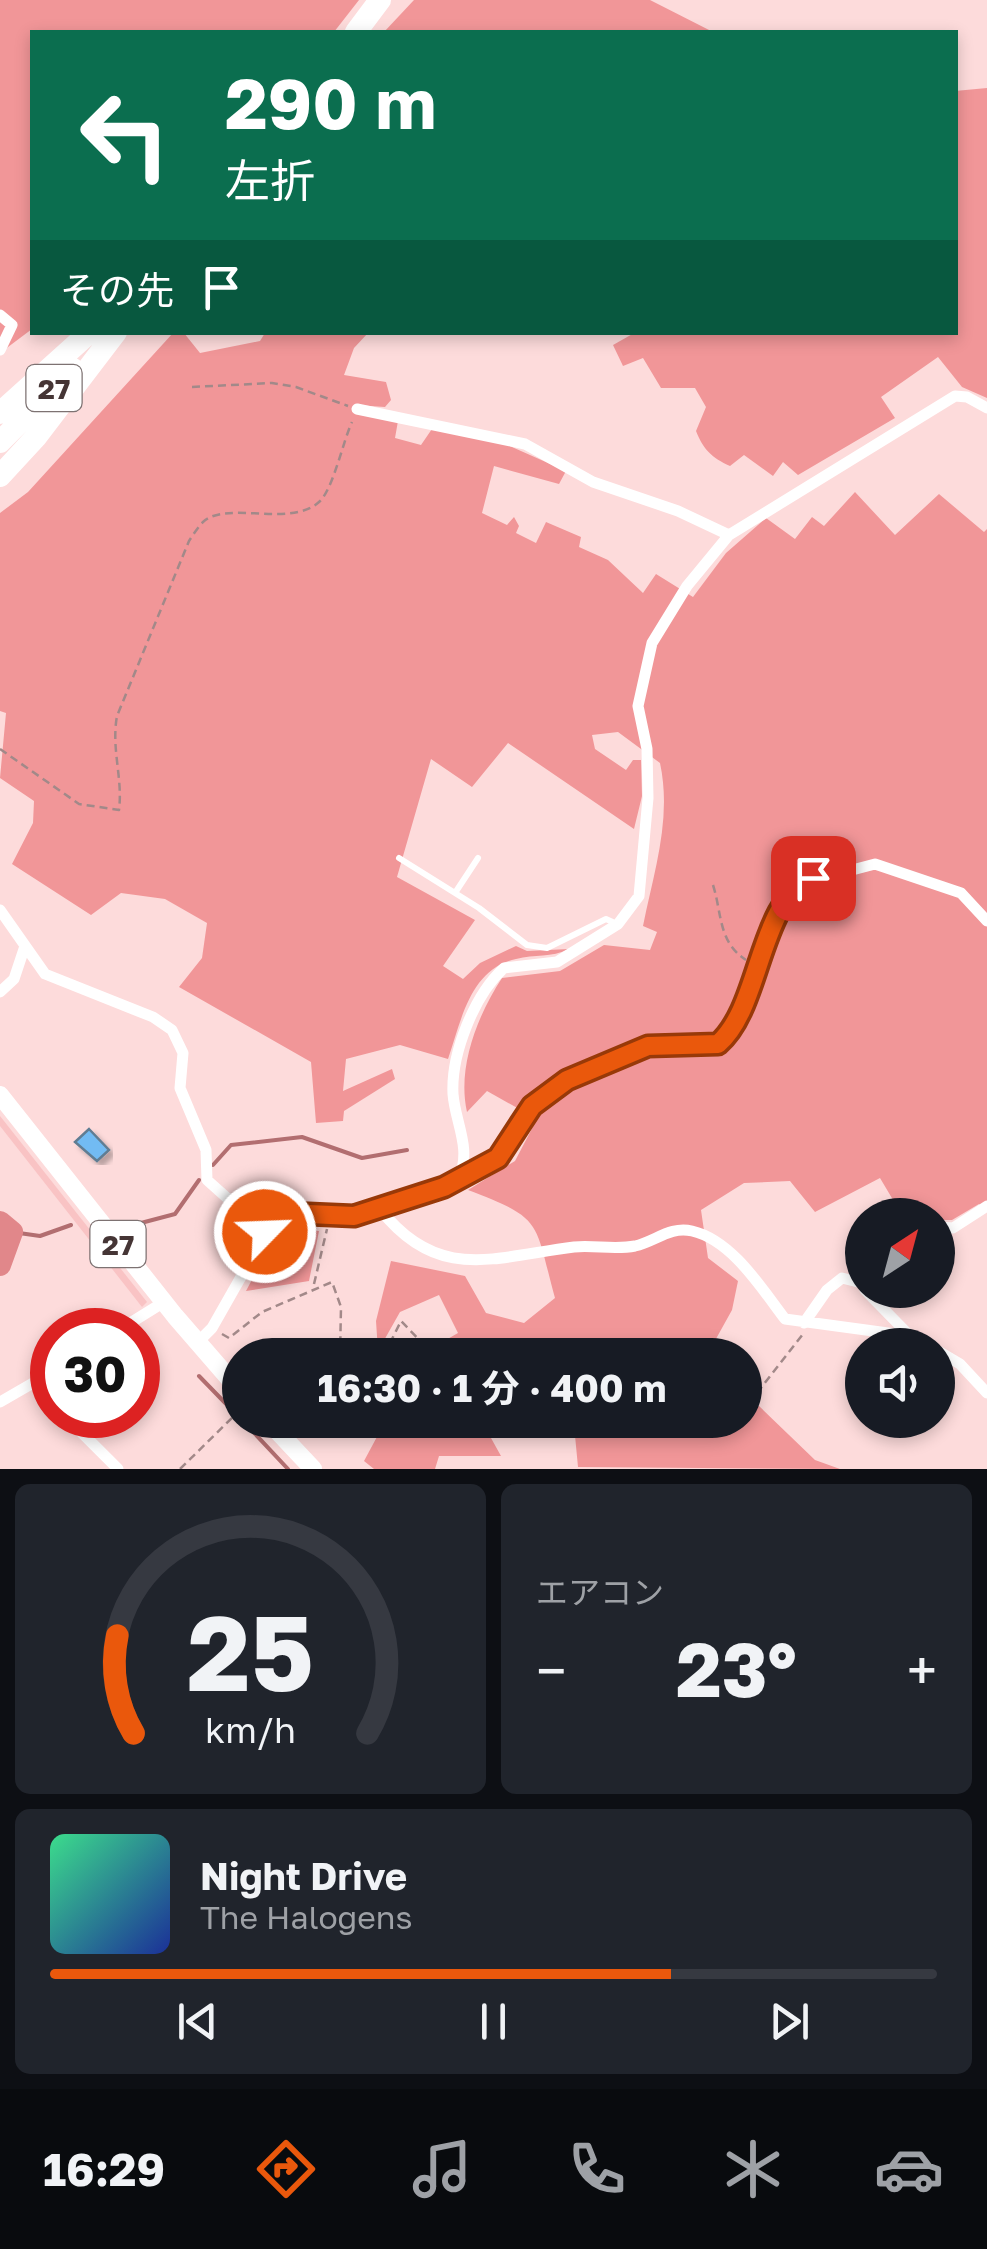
<!DOCTYPE html>
<html lang="ja">
<head>
<meta charset="utf-8">
<style>
	:root { --surface:#171b24; --page:#20242c; --text:#f1f3f6; --muted:#9ea1a6; --line:#363941; --accent:#ea580c }
	body { margin:0; font-family:"Golos Text","Noto Sans JP",sans-serif; background:var(--page); color:var(--text); height:100vh; display:flex; flex-direction:column; font-size:38px; white-space:nowrap }
	* { box-sizing:border-box; margin:0 }
	p { font-size:32px; color:var(--muted) }
	.icon { flex:none; width:55px; height:55px; fill:none; stroke:currentColor; stroke-width:2; stroke-linecap:round; stroke-linejoin:round }
	.map { position:relative; height:1469px; overflow:hidden }
	.details { display:flex; flex-direction:column; gap:15px; padding:15px; background:#0d0f14; flex:1 }
	.details>* { flex:none }
	.guide { position:absolute; left:30px; top:30px; width:928px; height:305px; border-radius:0px; box-shadow:0 5px 15px #0003; background:#0b6e4f; color:#fff; overflow:hidden }
	.needle { width:65px; rotate:36deg }
	.buttons { position:absolute; left:845px; top:1198px; display:grid; gap:20px }
	.buttons a { display:grid; place-items:center; width:110px; height:110px; border-radius:50%; background:var(--surface); box-shadow:0 5px 15px #0003; font-size:50px }
	.speed { position:absolute; left:30px; top:1308px; display:flex; gap:20px; font-size:50px; font-weight:700; text-align:center }
	.speed>* { display:grid; place-content:center; width:130px; height:130px; border-radius:50%; background:var(--surface); box-shadow:0 5px 15px #0003; line-height:1 }
	.speed .limit { border:15px solid #d22; background:#fff; color:#111 }
	.pin { position:absolute; display:grid; place-items:center; width:85px; height:85px; color:#fff; margin:-42px; border-radius:20px; box-shadow:0 5px 15px #0006 }
	.me { position:absolute; width:110px; margin:-55px; rotate:66deg; stroke-linejoin:round; filter:drop-shadow(0 0 8px #0008) }
	.turn { display:flex; align-items:center; gap:35px; height:210px; padding:0 30px; font-size:45px }
	.turn .icon { width:130px; height:130px; stroke-width:2.5 }
	.turn b { display:block; font-size:70px; line-height:85px }
	.then { display:flex; align-items:center; height:95px; padding:0 30px; background:#0003; gap:20px; font-size:38px }
	.big { font-size:75px; font-weight:700; line-height:1.1 }
	.details .card { flex:1; display:flex; flex-direction:column; justify-content:center; gap:15px; min-width:0; padding:0 35px; border-radius:15px; background:var(--page) }
	.details .dial { align-items:center; gap:0 }
	.dial svg { height:260px; overflow:visible; fill:none; stroke:var(--line); stroke-width:7; stroke-linecap:round; text-anchor:middle }
	.dial text { fill:var(--text); stroke:none }
	.song { display:flex; align-items:center; gap:30px }
	.cover { width:120px; height:120px; border-radius:15px; background:linear-gradient(135deg,hsl(150 70% 55%),hsl(230 70% 35%)) }
	.played { height:10px; border-radius:5px; background:linear-gradient(90deg,var(--accent) 70%,var(--line) 70%) }
	.keys { display:flex; justify-content:space-around; direction:ltr }
	.heat { display:flex; justify-content:space-between; align-items:center; font-size:55px; direction:ltr }
	.details .tiles { flex:1; display:grid; gap:15px; grid-template-columns:1fr 1fr }
	.card:last-child { grid-column:span 2 }
	.trip { position:absolute; left:222px; top:1338px; width:540px; height:100px; border-radius:50px; background:var(--surface); box-shadow:0 5px 15px #0003; font-weight:700; line-height:100px; text-align:center }
	.dock { display:flex; height:160px; justify-content:space-around; align-items:center; background:#090b0e; color:var(--muted) }
	.dock .icon { width:70px; height:70px }
	.dock .active { color:var(--accent) }
	.dock b { font-size:45px; color:var(--text) }
	.map>svg:first-child { display:block }
	.green { fill:#f9c3c4 }
	.forest { fill:#f19698 }
	.lines { fill:none; stroke-linecap:round; stroke-linejoin:round }
	.stream { stroke:#b26e70; stroke-width:4 }
	.river { stroke:#e1878a; stroke-width:22 }
	.building { fill:#72bbf3; stroke:#617d93; stroke-width:2.5; filter:url(#shadow) }
	.path { stroke:#a28989; stroke-width:2.5; stroke-dasharray:8 5; stroke-linecap:butt }
	.service { stroke:#fff; stroke-width:6 }
	.minor { stroke:#fff; stroke-width:11 }
	.primary { stroke:#fff; stroke-width:18 }
	.motorway { stroke:#fff; stroke-width:22 }
	.route-casing { stroke:#983908; stroke-width:25 }
	.route { stroke:#ea580c; stroke-width:18 }
	.labels { text-anchor:middle; dominant-baseline:central; stroke-width:10; stroke-linejoin:round; paint-order:stroke }
	.shield { fill:#fff; stroke:#7d7272; stroke-width:2.5 }
	.shield-label { font-size:28px; font-weight:bold; fill:#453535 }
</style>
</head>
<body>
<div class="map">
<svg width="987" height="1469" viewBox="0 0 987 1469">
	<defs>
		<filter id="shadow"><feDropShadow dx="5" dy="5" stdDeviation="2.5" flood-color="#0004"/></filter>
	</defs>
	<rect width="100%" height="100%" fill="#fddbdb"/>
	<!-- green -->
	<path class="green" d="M0,1116L147,1302L142,1307L0,1126Z"/>
	<!-- forest -->
	<path class="forest" d="M0,0H359L334,32H32V329L0,353Z
		M414,0H650L713,32H384Z
		M987,88V398L962,387L938,357L881,397L895,418L798,475L783,462L773,476L744,455L730,466C712,458 703,449 696,431L706,407L695,388H661L643,358L623,366L613,345L636,332H955V91Z
		M173,333H184L200,353L260,341L265,333H368L354,348L344,375L386,382L391,400L385,407L355,405L352,412L398,421L395,438L421,445L434,426L505,444L566,471L559,484L494,466L482,513L507,525L514,517L519,526L516,533L536,543L546,522L581,537L579,547L608,560L643,593L656,574L693,597L726,553L766,518L795,539L812,517L824,526L855,492L895,535L939,494L984,532L987,529V1212L979,1204L952,1220H938V1215H902L880,1178L815,1212L790,1181L744,1183L701,1210L708,1258L738,1281L732,1310L707,1355H404L432,1348L458,1333L439,1295L400,1312L378,1351L376,1321L391,1261L465,1276L486,1313L524,1323L555,1298C534,1222 545,1219 468,1190L515,1161L537,1119L487,1091L467,1112C457,1068 477,1016 502,978L560,971L604,945L650,950L657,932L643,926C654,871 672,819 660,763L618,732L592,735L595,749L626,770L633,760H641L642,796L634,829L508,743L472,787L431,759L397,877L475,920L443,966L463,979L480,963L516,946L527,951L569,949C551,958 535,954 516,959C470,969 461,1021 448,1059L400,1045L346,1059L343,1091L392,1069L395,1079L344,1111L343,1121L316,1123L311,1062L179,987L202,958L207,923L165,899L121,893L91,915L12,864L33,823L34,801L0,778L6,713L0,711V513L28,492Z
		M279,1228L319,1231L309,1281L246,1291Z
		M759,1406L815,1460L840,1469L578,1467L574,1425L560,1420H745V1408Z
		M386,1420H481L501,1456H439L435,1469H374L364,1461Z"/>
	<g class="lines">
		<!-- stream -->
		<path class="stream" d="M213,1165L231,1145L302,1137L362,1158L407,1150
			M122,1228L175,1214L199,1180
			M12,1232L40,1236L71,1225
			M199,1376L232,1410
			M239,1417L240,1418
			M242,1420L288,1469"/>
		<!-- river -->
		<path class="river" d="M0,1222L12,1232L0,1265"/>
	</g>
	<!-- building -->
	<path class="building" d="M89,1129L109,1150L97,1161L75,1142Z"/>
	<g class="lines">
		<!-- path -->
		<path class="path" d="M192,387L272,383L296,387L348,406
			M0,749L79,804L119,810C123,778 111,749 117,716L189,541C193,535 198,527 203,522C226,500 291,528 319,502C333,490 343,441 352,422
			M713,885C722,913 718,942 746,960
			M314,1284L327,1229
			M222,1334L229,1338L262,1312L332,1282L341,1307L340,1355
			M384,1355L401,1321L434,1355
			M745,1399L760,1389L803,1334
			M180,1469L240,1410"/>
		<!-- service -->
		<path class="service" d="M399,858L479,908L527,945L547,948L606,919L617,924
			M455,893L478,858"/>
		<!-- minor -->
		<path class="minor" d="M0,315L12,325L0,350
			M357,409L525,444L593,482L678,511L729,535
			M0,910L45,974L153,1017L172,1030L183,1053L180,1088L206,1150L207,1180L265,1232
			M0,992L14,979L24,949
			M459,1177C472,1149 455,1122 453,1094C451,1054 474,995 504,968L557,962L618,924L639,896L648,798L647,749L638,706L652,643L687,586L729,535L955,396L967,397L987,408
			M380,1209C438,1283 494,1257 574,1247C594,1245 615,1250 635,1246C656,1241 670,1226 692,1231C732,1240 762,1289 785,1319L910,1336L926,1345
			M938,1227L953,1228L987,1206
			M865,1290L910,1336
			M804,1323L827,1290L842,1278L862,1283
			M119,1330L164,1302
			M197,1343L212,1328L275,1217L295,1212L331,1218L354,1216L443,1187L498,1158L532,1106L567,1080L648,1046L718,1045L745,1005L756,966L799,884L875,864L961,893L987,921
			M938,1351L960,1364L987,1393
			M34,1384L52,1403
			M0,1402L52,1372
			M64,1415L118,1469"/>
		<!-- primary -->
		<path class="primary" d="M0,1095L175,1316L240,1391
			M267,1420L313,1469"/>
		<!-- motorway -->
		<path class="motorway" d="M356,32L380,0
			M0,413L90,332
			M0,442L73,369
			M0,476L36,437L116,332"/>
	</g>
	<g class="lines">
		<!-- route casing -->
		<g class="route-casing">
			<path id="route" d="M265,1232L275,1218L285,1213L354,1216L444,1187L498,1158L532,1106L567,1080L648,1046L718,1044C762,1006 758,900 813,878"/>
		</g>
		<!-- route -->
		<use href="#route" class="route"/>
	</g>
	<g class="labels">
		<!-- shield labels -->
		<g class="shield">
			<rect x="26.5" y="365" width="55" height="46" rx="8"/>
			<rect x="90.5" y="1221" width="55" height="46" rx="8"/>
		</g>
		<g class="shield-label">
			<text x="54" y="388">27</text>
			<text x="118" y="1244">27</text>
		</g>
	</g>
</svg>
<div class="buttons">
<a><svg class="needle" viewBox="-14 -14 28 28"><path d="M0-13l5 13h-10z" fill="#e53935"/><path d="M0 13l5-13h-10z" fill="#9ea1a6"/></svg></a>
<a><svg class="icon" aria-label="sound" viewBox="0 0 24 24"><path d="M4 9h4l5-4v14l-5-4H4zM17 9q2 3 0 6"/></svg></a>
</div>
<div class="speed"><div class="limit">30</div></div>
<div class="pin" style="left:813px;top:878px;background:#d93025"><svg class="icon" aria-label="arrive" viewBox="0 0 24 24"><path d="M6 21V4h12l-3 4 3 4H6"/></svg></div>
<svg class="me" style="left:265px;top:1232px" viewBox="-20 -20 40 40"><circle r="17" fill="#ea580c" stroke="#fff" stroke-width="3"/><path d="M0-11L8 9 0 5-8 9z" fill="#fff"/></svg>
<div class="trip">16:30 · 1 分 · 400 m</div>
<div class="guide">
<div class="turn"><svg class="icon" aria-label="left" viewBox="0 0 24 24"><path d="M17 20v-9H6M10 6l-5 5 5 5"/></svg><div><b>290 m</b>左折</div></div>
<div class="then">その先<svg class="icon" aria-label="arrive" viewBox="0 0 24 24"><path d="M6 21V4h12l-3 4 3 4H6"/></svg></div>
</div>
</div>
<section class="details">
<div class="tiles">
<div class="card dial"><svg viewBox="0 0 100 80">
<path d="M14 69A42 42 0 1 1 86 69"/>
<path d="M14 69A42 42 0 0 1 9 39" stroke="#ea580c"/>
<text x="50" y="56" font-size="32" font-weight="700">25</text>
<text x="50" y="72" font-size="11">km/h</text>
</svg></div>
<div class="card"><p>エアコン</p>
<div class="heat"><a>−</a><b class="big">23°</b><a>+</a></div>
</div>
<div class="card">
<div class="song"><i class="cover"></i><div><b>Night Drive</b><p>The Halogens</p></div></div>
<div class="played"></div>
<div class="keys"><svg class="icon" aria-label="previous" viewBox="0 0 24 24"><path d="M18 5L8 12l10 7zM5 5v14"/></svg><svg class="icon" aria-label="pause" viewBox="0 0 24 24"><path d="M8 5v14M16 5v14"/></svg><svg class="icon" aria-label="next" viewBox="0 0 24 24"><path d="M6 5l10 7-10 7zM19 5v14"/></svg></div>
</div>
</div>
</section>
<nav class="dock">
<b>16:29</b>
<svg class="icon active" aria-label="directions" viewBox="0 0 24 24"><path d="M12 3l9 9-9 9-9-9zM9 14v-3h6M13 9l2 2-2 2"/></svg>
<svg class="icon" aria-label="music" viewBox="0 0 24 24"><path d="M9 18V5l10-2v13"/><circle cx="6" cy="18" r="3"/><circle cx="16" cy="16" r="3"/></svg>
<svg class="icon" aria-label="phone" viewBox="0 0 24 24"><path d="M5 4h4l2 5-3 2q2 4 5 5l2-3 5 2v4C11 20 4 13 5 4z"/></svg>
<svg class="icon" aria-label="climate" viewBox="0 0 24 24"><path d="M12 3v18M4 7l16 10M4 17L20 7"/></svg>
<svg class="icon" aria-label="car" viewBox="0 0 24 24"><path d="M5 17H2v-5l4-1 3-4h7l3 4 3 1v5h-3M9 17h6M6 11h13"/><circle cx="7" cy="17" r="2"/><circle cx="17" cy="17" r="2"/></svg>
</nav>
</body>
</html>
